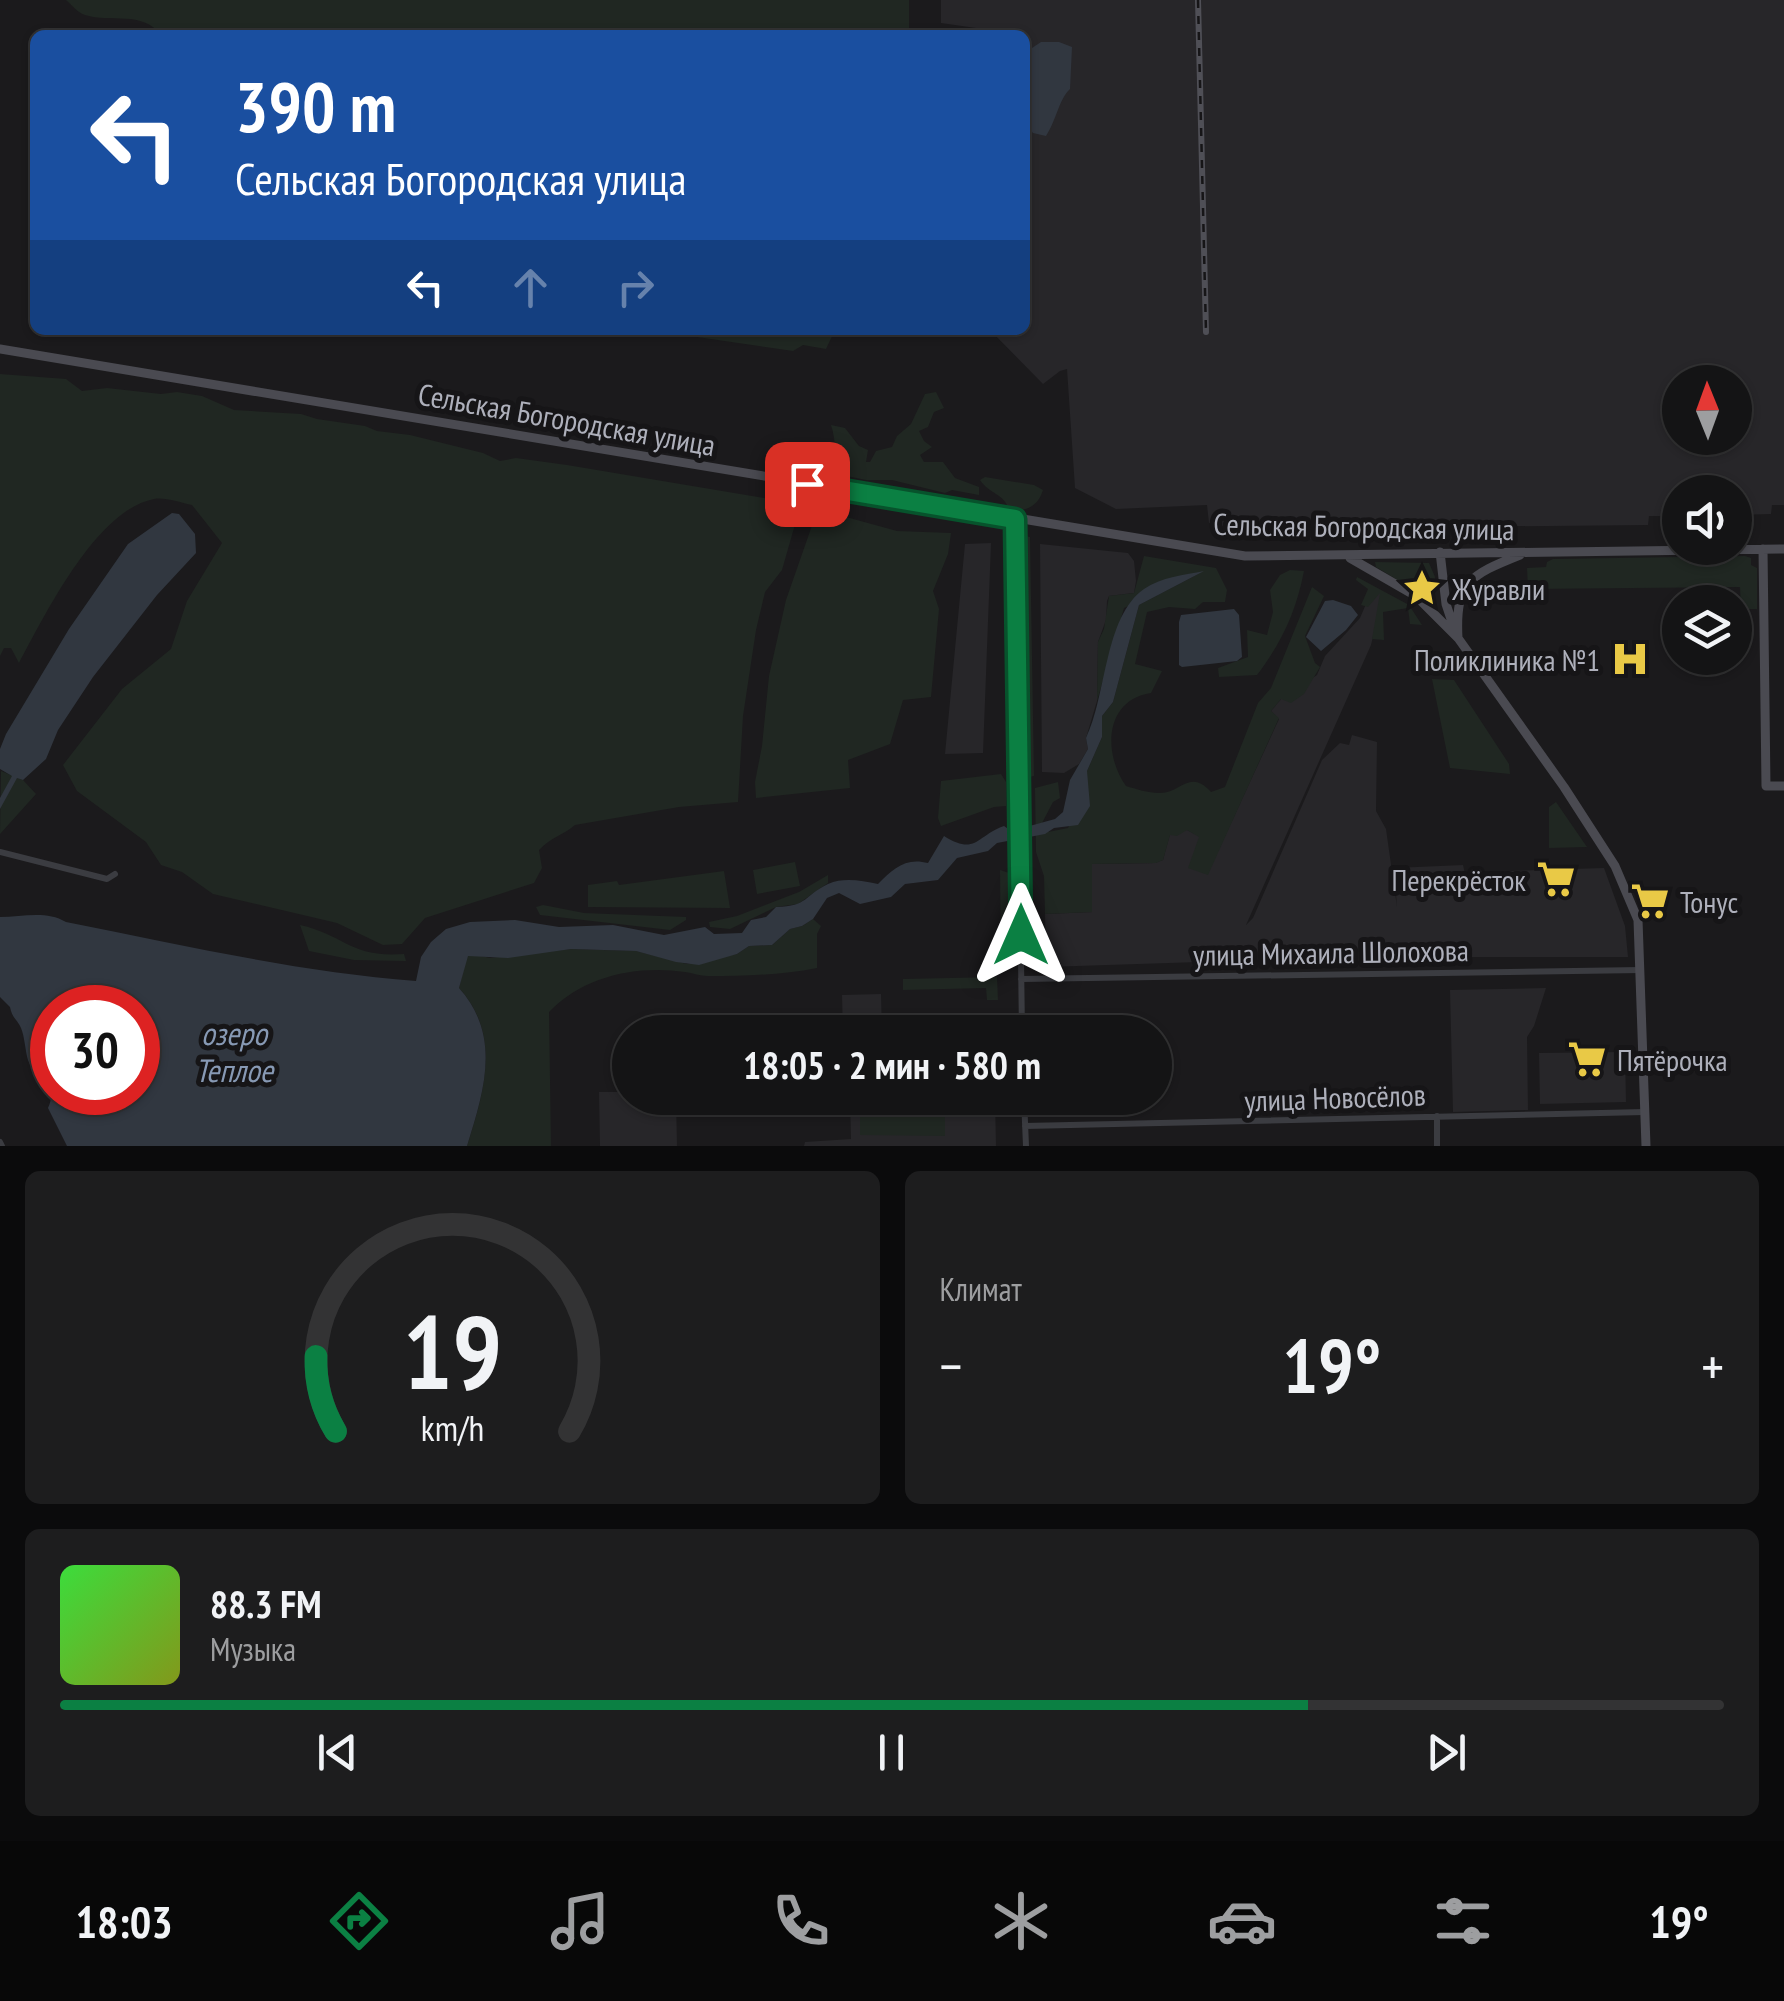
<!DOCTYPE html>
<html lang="ru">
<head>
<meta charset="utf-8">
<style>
	:root { --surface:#141415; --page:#1d1d1e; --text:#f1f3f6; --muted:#9d9ea0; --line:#333334; --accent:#0b8043 }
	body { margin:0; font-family:"PT Sans Narrow",sans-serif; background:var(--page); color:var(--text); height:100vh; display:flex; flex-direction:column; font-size:38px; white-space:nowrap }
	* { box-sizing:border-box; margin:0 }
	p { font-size:32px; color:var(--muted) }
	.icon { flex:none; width:55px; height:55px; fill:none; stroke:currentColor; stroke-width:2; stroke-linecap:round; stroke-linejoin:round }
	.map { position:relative; height:1146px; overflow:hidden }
	.side { display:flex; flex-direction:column; gap:25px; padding:25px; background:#0b0b0c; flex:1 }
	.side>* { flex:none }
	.guide { position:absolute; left:30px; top:30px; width:1000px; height:305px; border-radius:15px; box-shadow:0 2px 8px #0004,0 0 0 2px var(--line); background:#1a4fa0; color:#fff; overflow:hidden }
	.needle { width:65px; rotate:359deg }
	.controls { position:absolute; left:1662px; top:365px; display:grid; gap:20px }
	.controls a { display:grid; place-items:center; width:90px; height:90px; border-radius:50%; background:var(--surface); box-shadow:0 2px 8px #0004,0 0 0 2px var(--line); font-size:50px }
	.speed { position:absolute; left:30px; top:985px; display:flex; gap:20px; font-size:50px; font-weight:700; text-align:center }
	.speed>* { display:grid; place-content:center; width:130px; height:130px; border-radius:50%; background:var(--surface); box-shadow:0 2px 8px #0004,0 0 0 2px var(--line); line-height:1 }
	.speed .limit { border:15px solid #d22; background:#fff; color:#111 }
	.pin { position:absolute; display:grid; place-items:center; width:85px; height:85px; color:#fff; margin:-42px; border-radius:20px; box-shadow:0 5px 15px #0006 }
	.me { position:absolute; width:110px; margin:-55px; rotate:0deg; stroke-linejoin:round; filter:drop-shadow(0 0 8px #0008) }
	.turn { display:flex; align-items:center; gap:35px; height:210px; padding:0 40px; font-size:45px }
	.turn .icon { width:130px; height:130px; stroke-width:2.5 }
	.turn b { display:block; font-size:70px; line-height:85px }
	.lanes { display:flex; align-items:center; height:95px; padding:0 40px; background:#0003; justify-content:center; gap:50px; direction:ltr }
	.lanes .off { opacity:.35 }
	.big { font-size:75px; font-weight:800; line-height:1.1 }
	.side .card { flex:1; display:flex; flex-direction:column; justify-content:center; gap:15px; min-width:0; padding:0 35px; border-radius:15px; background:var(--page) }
	.side .dial { align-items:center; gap:0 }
	.dial svg { height:260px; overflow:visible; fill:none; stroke:var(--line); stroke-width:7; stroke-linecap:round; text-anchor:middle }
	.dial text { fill:var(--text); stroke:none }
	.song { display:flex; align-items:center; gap:30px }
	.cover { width:120px; height:120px; border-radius:15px; background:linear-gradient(135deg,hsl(120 70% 55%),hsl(70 70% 35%)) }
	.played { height:10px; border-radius:5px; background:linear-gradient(90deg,var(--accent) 75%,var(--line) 75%) }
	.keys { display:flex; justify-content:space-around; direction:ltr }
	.heat { display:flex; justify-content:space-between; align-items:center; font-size:55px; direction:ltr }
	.side .tiles { flex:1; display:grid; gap:25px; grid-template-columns:1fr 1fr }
	.card:last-child { grid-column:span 2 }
	.trip { position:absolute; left:612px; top:1015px; width:560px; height:100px; border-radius:50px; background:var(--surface); box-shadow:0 2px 8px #0004,0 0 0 2px var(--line); font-weight:800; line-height:100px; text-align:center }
	.tabs { display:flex; height:160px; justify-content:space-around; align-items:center; background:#080808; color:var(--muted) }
	.tabs .icon { width:70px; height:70px }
	.tabs .active { color:var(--accent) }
	.tabs b { font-size:45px; color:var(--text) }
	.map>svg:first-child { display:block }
	.built { fill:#272629; fill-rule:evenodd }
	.green { fill:#202722 }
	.water { fill:#313740; fill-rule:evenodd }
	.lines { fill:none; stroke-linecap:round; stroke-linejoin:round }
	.street { stroke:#3b3c41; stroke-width:6 }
	.secondary { stroke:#4a4a51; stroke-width:9 }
	.rail-casing { stroke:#4f4f56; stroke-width:6 }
	.rail { stroke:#161517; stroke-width:2.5; stroke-dasharray:8; stroke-linecap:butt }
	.route-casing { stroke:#07532c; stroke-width:25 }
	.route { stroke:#0b8043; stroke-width:18 }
	.labels { text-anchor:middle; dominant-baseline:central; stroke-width:10; stroke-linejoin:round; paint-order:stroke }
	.street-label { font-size:30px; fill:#aeb0bb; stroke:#161517 }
	.poi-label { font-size:30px; fill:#aeb0bb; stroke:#161517; text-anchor:start }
	.water-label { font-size:32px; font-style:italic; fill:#8799b4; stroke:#161517 }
</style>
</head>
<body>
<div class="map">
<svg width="1784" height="1146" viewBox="0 0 1784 1146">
	<rect width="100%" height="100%" fill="#1b1a1c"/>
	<!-- built -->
	<path class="built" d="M941,0H1784V505H1772L1771,514L1735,515V492H1680V516H1649L1648,525L1429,527L1397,530L1396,535L1305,539L1304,527L1236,529L1209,523L1207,505L1116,509L1075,488L1067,369L1060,371L1043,384L990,330H1025V35L941,23ZM1680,382H1735V438H1680Z
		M991,543L983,753L945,754L965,544Z
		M1040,544L1128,553L1134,561L1136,581L1134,593L1109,596L1107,601L1106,620L1098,642L1097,701L1086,738L1088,749L1079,764L1064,773L1042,772Z
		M1372,590L1383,594L1371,645L1246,925L1253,918L1322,760L1340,743L1349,745L1352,735L1377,742L1376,811L1386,829L1397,907L1394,868L1463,865L1469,891L1510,895V871L1604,868L1625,926L1628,957H1403L1401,961H1335L1234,959L1233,955L1230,961L1046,967L1045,914L1092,912V864L1155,863L1163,860L1170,834L1187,830L1220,847L1279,719L1271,711L1281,699L1317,675L1325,656L1360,618Z
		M1546,988L1534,1026L1527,1037L1528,1110L1453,1112L1450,990Z
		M881,994L882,1032H843L842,995Z
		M1625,1052L1626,1102L1540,1104L1539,1053Z
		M630,1092V1098H676L677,1146H600L599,1092Z
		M850,1098H995L996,1146H804L805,1142L851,1139Z"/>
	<!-- green -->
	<path class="green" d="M66,0H909V35H161C142,10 111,23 85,15C78,13 72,5 66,0Z
		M649,330H835L826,349L803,345L793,351Z
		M0,374L66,379L82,391L107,388L161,394L177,392L202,396L234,410L301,414L317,419L365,426L377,431L410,435L483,453L500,461L516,458L567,465L788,502L795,516L794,528L782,570L765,592L756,630L743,716L738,802L679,807L575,825C562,836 551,837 539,850L542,868L534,883L425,918L402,944L383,945L337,923L213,894L182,872L161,865L146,842L77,791L63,765L122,689L171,649L187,601L222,543L192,505C181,503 165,497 154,499C96,510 45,615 19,663L11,648H4L0,656Z
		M936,392L944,408L934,412L928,427L919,431L924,441L932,447L920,455L924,462H943L955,478L979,487V495L952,490L945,493L892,480H866L832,473L841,468C834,455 836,440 831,425L845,428L859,446L868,450L866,462H870L876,451L892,447L897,436L911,424L925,394Z
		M985,477L1034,485L1043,490C1038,507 1025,512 1009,510C1004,493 989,494 980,480Z
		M816,514L846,517L897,531L951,533L948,554L933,591L939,609L931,697L903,700L890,744L848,760L850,788L756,798L755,782L762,746L769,676L786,600Z
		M1025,536L1030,537L1034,776L1029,777Z
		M1144,556L1216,568L1227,590L1225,602H1203L1195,609L1169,607L1147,612L1135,664L1162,671L1151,693C1104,700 1103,754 1126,786C1136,789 1148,793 1159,793C1181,794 1189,768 1211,792L1225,787L1258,703L1271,688L1312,587L1324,596L1305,636L1315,663L1320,667L1304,694L1291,703L1281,699L1271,711L1279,718L1208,875L1188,868L1199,837L1187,830L1177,836L1170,835L1163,860L1156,863L1092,864V912L1045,914L1044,876L1036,852L1035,788L1058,782L1060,798L1053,802L1042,823L1048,832L1068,828L1086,791L1087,771L1102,737V716L1113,702L1139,605L1200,573L1124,608L1097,701L1098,642L1104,629L1109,596L1134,593Z
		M1745,556L1751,558V565L1757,568V609H1741L1740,587L1528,589L1527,568L1546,567L1547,562L1553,559Z
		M1375,562L1429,563L1435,577L1434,595L1426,597L1376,567Z
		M1290,570L1304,571C1296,612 1282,642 1257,675L1219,677L1218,668L1248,657L1247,630L1267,635L1273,612L1270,590L1280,575Z
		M1357,577L1409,605L1422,625L1410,624L1408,608L1383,612L1384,640L1372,639L1380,593L1368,607L1361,605L1368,589L1356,580Z
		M1432,679L1454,680L1509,764L1510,774L1450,768Z
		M1,771L23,780L36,794L0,834Z
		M1001,774L1006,782V806L994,807L941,826L938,818L941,781Z
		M1556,802L1587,847L1549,848V807Z
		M795,862L800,886L757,894L753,870Z
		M1000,870L1012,874L1011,967H1001Z
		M724,871L730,908L588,907V885L617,881L619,885Z
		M828,875V883L798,904L776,907L730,929L710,927L709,922L737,916L799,892Z
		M543,905L584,913L686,917V920L670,930L540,915L536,907Z
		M813,919L821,926L817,934V968C782,975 744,976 708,976C700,976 693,973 685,972C636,965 584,976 549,1012L551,1146H467C484,1092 502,1035 459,988L467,956L472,954L490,958L571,949L636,951L687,964L737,954L749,946L772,945L790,929L802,926Z
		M300,925C345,935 350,958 404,954L406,961L354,960L309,951Z
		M997,977L998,1000H987L986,988L903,990V979Z
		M860,1098H945V1136L860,1135Z"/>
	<!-- water -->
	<path class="water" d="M1041,42H1059L1072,47L1070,89C1059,99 1056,121 1046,136L1033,133L1025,124V64L1029,50Z
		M172,513L179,514L195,534L196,553L157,595L93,677L58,730L46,759L23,780L17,778L0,809V798L12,776L0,769V749L6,734L69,629L128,544Z
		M1204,571L1139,605L1113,702L1102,716V737L1087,771L1090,806L1078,825L1054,828L1045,834L997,843L988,851L957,858L938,880L905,884L891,897L860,904L839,893L827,898L813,919L802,926L790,929L772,945L749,946L737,954L699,965L676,962L636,951L571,949L508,958L468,956L459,988C502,1036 484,1091 467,1146H67L48,1108C60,1082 34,1079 28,1060C25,1050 25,1038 21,1028C17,1019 12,1018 10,1007L0,997V917C22,917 46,910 66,922C182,945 298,972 416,981L421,957L431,942L446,929L470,922L515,920L559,927L613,925L664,935L705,927L714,934L742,933L751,920L766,917L776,907C809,906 803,896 828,884C845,877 861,881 878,884C893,869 905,857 928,863L944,836C976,856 976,836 1004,826L1011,831L1055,819L1063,812L1070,780L1088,749L1086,738C1107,695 1104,617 1144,589C1161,577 1185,575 1204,571ZM52,1008H138V1092H52Z
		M1333,600L1351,606L1358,615L1346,630L1321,651L1306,637L1325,601Z
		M1234,609L1239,615L1242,657L1237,661L1182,667L1179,665V622L1181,615Z"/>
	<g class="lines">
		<!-- street -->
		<path class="street" d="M1015,519L1022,1032
			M0,852L107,879L115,874
			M1021,979L1641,970
			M1024,1098L1026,1146
			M1025,1126L1645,1112
			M0,1142L2,1146
			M1437,1146V1116"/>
		<!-- secondary -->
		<path class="secondary" d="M0,349L1245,556L1784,549
			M1763,549L1766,786H1784
			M1440,552L1446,604L1455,631
			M1350,558L1416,596L1458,638L1564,787L1615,866L1638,920L1646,1146
			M1458,638C1455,582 1470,575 1520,555"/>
		<!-- rail casing -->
		<g class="rail-casing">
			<path id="rail" d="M1198,0L1206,332"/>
		</g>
		<!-- rail -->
		<use href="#rail" class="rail"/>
	</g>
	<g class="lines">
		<!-- route casing -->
		<g class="route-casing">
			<path id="route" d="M807,484L1015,519L1021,935"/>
		</g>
		<!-- route -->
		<use href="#route" class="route"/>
	</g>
	<!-- icons -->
	<defs>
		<g id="sight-bare" transform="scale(3)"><path d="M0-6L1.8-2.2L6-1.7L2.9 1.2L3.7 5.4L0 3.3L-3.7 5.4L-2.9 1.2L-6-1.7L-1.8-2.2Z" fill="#e9c946" stroke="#161517" stroke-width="2.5" paint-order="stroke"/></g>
		<g id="hospital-bare" transform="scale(3)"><path d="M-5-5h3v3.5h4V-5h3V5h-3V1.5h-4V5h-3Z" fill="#e9c946" stroke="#161517" stroke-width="2.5" paint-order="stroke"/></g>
		<g id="supermarket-bare" transform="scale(3)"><path d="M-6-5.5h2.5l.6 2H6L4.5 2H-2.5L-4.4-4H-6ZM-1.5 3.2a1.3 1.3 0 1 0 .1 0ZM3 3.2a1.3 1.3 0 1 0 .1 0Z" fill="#e9c946" stroke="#161517" stroke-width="2.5" paint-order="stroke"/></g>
	</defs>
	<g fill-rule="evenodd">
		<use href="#sight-bare" x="1422" y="588"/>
		<use href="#hospital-bare" x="1630" y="659"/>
		<use href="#supermarket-bare" x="1556" y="879"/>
		<use href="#supermarket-bare" x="1650" y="901"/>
		<use href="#supermarket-bare" x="1587" y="1059"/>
	</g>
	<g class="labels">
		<!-- street labels -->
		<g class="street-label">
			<text transform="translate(567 419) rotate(10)">Сельская Богородская улица</text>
			<text transform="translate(1364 526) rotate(1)">Сельская Богородская улица</text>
			<text transform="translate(1331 952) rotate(-1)">улица Михаила Шолохова</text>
			<text transform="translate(1335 1097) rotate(-2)">улица Новосёлов</text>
		</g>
		<!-- poi labels -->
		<g class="poi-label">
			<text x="1452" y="588">Журавли</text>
			<text x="1600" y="659" text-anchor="end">Поликлиника №1</text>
			<text x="1526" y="879" text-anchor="end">Перекрёсток</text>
			<text x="1680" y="901">Тонус</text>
			<text x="1617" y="1059">Пятёрочка</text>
		</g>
		<!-- water labels -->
		<g class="water-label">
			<text x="234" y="1033">озеро<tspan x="234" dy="37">Теплое</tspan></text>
		</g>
	</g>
</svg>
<div class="controls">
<a><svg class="needle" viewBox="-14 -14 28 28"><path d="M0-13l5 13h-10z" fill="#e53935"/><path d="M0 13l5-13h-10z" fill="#9d9ea0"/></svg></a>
<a><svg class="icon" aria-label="sound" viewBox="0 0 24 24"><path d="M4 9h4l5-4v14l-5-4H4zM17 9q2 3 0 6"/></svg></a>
<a><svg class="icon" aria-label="layers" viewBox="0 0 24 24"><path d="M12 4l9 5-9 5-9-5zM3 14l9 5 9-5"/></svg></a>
</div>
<div class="speed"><div class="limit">30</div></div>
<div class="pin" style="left:807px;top:484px;background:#d93025"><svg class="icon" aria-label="arrive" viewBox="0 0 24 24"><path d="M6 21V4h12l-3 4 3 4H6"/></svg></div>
<svg class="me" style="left:1021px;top:935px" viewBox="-20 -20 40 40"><path d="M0-17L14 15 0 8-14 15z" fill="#0b8043" stroke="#fff" stroke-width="4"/></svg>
<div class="trip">18:05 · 2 мин · 580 m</div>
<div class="guide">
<div class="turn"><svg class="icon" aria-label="left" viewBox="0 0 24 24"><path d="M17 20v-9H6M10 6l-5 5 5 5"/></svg><div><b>390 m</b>Сельская Богородская улица</div></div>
<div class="lanes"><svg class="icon" aria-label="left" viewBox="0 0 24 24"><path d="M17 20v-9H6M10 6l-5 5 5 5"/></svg><svg class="icon off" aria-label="ahead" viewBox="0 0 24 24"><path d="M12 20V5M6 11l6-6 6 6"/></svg><svg class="icon off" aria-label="right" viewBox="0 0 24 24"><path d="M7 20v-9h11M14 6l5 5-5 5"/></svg></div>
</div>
</div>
<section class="side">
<div class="tiles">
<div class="card dial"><svg viewBox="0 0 100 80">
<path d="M14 69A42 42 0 1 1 86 69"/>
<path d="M14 69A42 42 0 0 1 8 46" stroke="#0b8043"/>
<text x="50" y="56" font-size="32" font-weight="700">19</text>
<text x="50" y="72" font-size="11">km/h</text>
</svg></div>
<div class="card"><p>Климат</p>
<div class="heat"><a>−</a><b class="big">19°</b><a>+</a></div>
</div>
<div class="card">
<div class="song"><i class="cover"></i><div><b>88.3 FM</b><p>Музыка</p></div></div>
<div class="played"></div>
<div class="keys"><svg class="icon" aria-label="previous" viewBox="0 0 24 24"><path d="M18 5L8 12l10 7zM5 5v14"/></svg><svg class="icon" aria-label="pause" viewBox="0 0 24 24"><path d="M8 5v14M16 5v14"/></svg><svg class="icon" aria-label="next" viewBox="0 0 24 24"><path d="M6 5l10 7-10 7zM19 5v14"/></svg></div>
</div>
</div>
</section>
<nav class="tabs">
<b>18:03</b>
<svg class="icon active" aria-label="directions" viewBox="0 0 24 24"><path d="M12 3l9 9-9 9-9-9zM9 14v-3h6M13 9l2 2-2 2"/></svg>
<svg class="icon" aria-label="music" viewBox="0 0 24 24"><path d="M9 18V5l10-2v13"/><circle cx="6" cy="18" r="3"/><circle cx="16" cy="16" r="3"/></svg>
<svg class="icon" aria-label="phone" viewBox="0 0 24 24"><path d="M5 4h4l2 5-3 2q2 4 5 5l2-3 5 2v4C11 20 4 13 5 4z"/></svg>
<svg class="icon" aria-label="climate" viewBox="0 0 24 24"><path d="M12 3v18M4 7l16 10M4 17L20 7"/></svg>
<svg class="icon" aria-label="car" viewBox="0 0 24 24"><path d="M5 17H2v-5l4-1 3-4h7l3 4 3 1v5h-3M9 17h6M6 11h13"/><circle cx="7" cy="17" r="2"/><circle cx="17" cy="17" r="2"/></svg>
<svg class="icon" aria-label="filters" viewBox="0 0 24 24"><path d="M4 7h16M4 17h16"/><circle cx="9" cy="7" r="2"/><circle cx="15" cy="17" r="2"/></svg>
<b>19°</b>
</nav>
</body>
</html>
